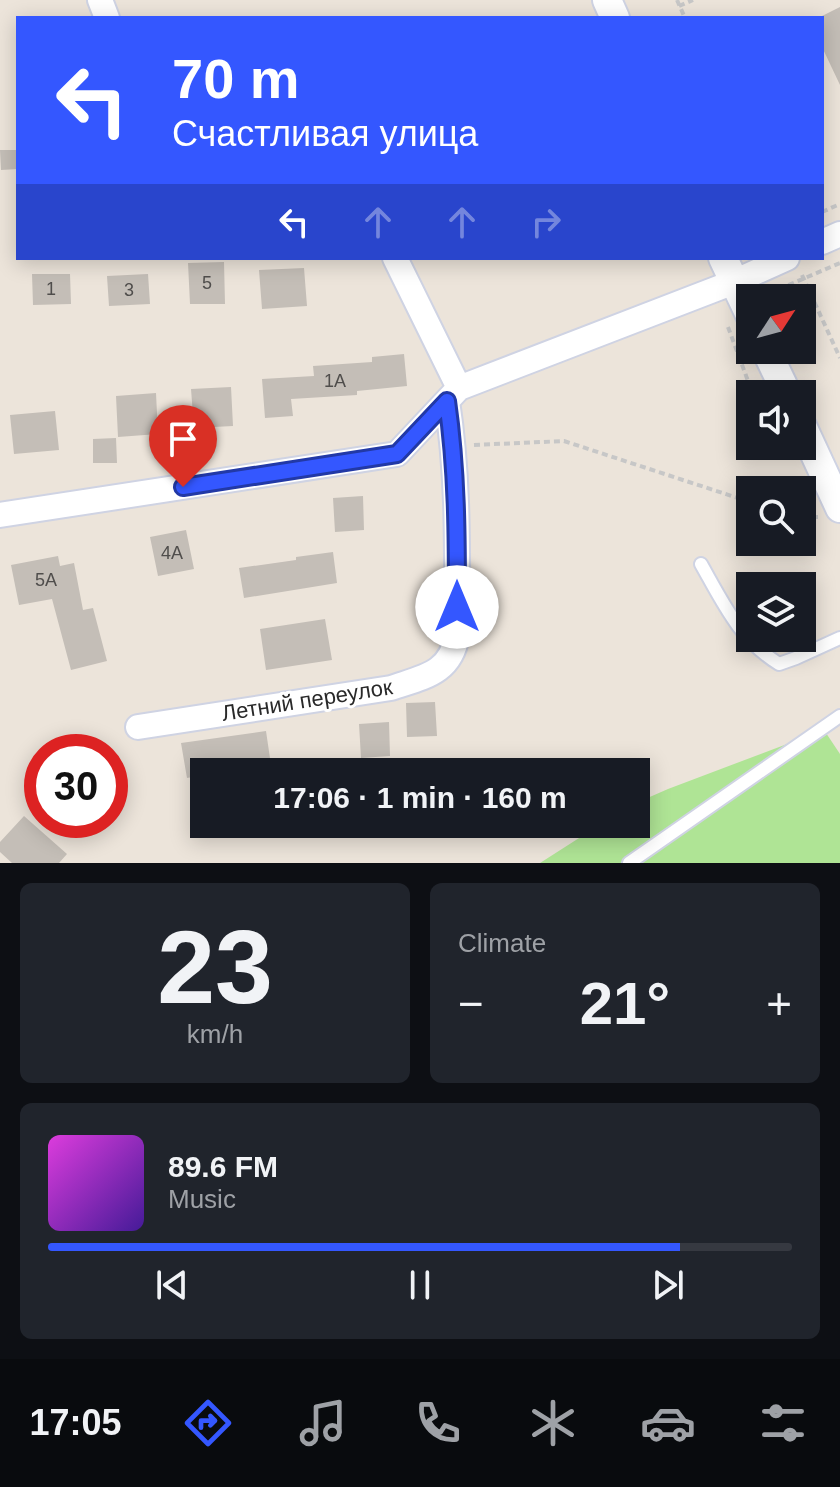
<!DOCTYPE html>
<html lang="en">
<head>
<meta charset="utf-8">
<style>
	:root { --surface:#171b24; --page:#20242c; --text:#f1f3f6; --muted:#9ea1a6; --line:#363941; --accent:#3457ff }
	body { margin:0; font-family:Helvetica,sans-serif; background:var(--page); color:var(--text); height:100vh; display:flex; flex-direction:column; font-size:30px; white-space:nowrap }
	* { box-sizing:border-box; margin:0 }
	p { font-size:26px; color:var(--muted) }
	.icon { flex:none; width:44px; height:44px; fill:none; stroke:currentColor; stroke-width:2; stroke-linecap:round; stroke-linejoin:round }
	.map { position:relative; height:863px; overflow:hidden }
	.drawer { display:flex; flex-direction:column; gap:20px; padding:20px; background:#0d0f14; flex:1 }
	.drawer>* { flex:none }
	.guide { position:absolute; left:16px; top:16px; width:808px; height:244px; border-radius:0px; box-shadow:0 4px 20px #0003; background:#3457ff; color:#fff; overflow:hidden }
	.needle { width:52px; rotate:54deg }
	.tools { position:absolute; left:736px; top:284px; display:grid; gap:16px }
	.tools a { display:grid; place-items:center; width:80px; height:80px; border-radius:0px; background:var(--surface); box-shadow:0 4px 20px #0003; font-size:40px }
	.speed { position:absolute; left:24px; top:734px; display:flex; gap:16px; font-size:40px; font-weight:700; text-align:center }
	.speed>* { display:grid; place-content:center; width:104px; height:104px; border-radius:50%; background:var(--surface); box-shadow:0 4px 20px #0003; line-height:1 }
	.speed .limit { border:12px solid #d22; background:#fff; color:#111 }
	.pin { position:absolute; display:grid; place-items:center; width:68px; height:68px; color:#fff; margin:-82px -34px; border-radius:50% 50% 50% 0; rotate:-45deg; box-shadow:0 0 8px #0007 }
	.pin .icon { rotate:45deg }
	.me { position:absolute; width:88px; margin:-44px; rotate:0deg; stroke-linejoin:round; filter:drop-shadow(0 0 6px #0008) }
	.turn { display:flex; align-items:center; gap:28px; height:168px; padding:0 24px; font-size:36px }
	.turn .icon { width:104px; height:104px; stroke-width:2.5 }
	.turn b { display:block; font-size:56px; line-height:68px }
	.lanes { display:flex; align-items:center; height:76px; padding:0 24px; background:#0003; justify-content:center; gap:40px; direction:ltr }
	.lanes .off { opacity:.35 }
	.big { font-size:60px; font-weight:700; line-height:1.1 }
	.drawer .widget { flex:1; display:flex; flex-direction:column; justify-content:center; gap:12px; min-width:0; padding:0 28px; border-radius:12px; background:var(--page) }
	.drawer .dial { align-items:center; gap:0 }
	.dial b { font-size:104px; line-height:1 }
	.song { display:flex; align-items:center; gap:24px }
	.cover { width:96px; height:96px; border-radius:12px; background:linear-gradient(135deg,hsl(300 70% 55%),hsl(260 70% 35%)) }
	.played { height:8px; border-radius:4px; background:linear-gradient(90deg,var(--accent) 85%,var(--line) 85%) }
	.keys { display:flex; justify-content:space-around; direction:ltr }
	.heat { display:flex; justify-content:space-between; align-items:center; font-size:44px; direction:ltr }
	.drawer .tiles { flex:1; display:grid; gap:20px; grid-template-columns:1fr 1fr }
	.widget:last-child { grid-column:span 2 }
	.trip { position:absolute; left:190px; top:758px; width:460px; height:80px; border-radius:0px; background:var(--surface); box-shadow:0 4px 20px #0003; font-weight:700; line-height:80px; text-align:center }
	.tab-bar { display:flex; height:128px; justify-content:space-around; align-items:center; background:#090b0e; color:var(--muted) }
	.tab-bar .icon { width:56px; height:56px }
	.tab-bar .current { color:var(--accent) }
	.tab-bar b { font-size:36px; color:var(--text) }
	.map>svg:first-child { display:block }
	.green { fill:#afe495 }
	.building { fill:#c4beb7 }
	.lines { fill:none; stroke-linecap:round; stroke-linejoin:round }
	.service-casing { stroke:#cfd3e3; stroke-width:16 }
	.minor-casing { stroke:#cfd3e3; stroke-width:28 }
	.tertiary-casing { stroke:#cfd3e3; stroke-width:32 }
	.path { stroke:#c7c7c7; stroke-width:4; stroke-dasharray:6 4; stroke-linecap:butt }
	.service { stroke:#fff; stroke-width:12 }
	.minor { stroke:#fff; stroke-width:24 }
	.tertiary { stroke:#fff; stroke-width:28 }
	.route-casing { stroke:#2239a6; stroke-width:20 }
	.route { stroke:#3457ff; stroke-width:14 }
	.labels { text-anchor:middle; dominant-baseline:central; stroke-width:6; stroke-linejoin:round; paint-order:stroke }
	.number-label { font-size:18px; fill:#504e4c }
	.street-label { font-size:22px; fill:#292929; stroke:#fff }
</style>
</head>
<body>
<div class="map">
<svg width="840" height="863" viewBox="0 0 840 863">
	<rect width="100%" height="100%" fill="#ece4da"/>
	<!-- green -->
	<path class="green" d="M824,730L840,754V863H540L601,824H636V803L668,789Z"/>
	<!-- building -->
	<path class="building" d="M840,7V85L822,47V16Z
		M0,150H18V169L1,170Z
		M224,262L225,304H190L188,263Z
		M304,268L307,306L262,309L259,270Z
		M32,274H70L71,304L33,305Z
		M148,274L150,304L109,306L107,276Z
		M404,354L407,386L357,391V395L291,399L293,416L265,418L262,379L314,376L313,366L372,362V357Z
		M231,387L233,426L194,428L191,389Z
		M156,393L158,434L118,437L116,396Z
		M55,411L59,450L14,454L10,415Z
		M116,438L117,463H93V439Z
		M363,496L364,530L335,532L333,498Z
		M186,530L194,569L158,576L150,537Z
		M333,552L337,583L244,598L239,568L296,560V557Z
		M58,556L60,566L74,563L83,610L93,608L107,661L71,670L52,599L19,605L11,565Z
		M325,619L332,660L266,670L260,629Z
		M435,702L437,736L407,737L406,703Z
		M389,722L390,756L361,758L359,724Z
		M266,731L272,772H244V767L218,772H204V775L187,778L181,743Z
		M24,816L67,854L59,863H12L0,852V842Z"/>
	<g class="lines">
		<!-- service casing -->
		<g class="service-casing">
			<path id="service" d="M701,564C723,603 740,640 779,664L796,658L840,638
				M629,863L840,716"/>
		</g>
		<!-- minor casing -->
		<g class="minor-casing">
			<path id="minor" d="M100,0L107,18
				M822,242L840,234
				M395,258L459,388
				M0,515L397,454L459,388L734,282L787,258
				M138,727L391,688C423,677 451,674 457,635C457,557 459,479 447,401"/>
		</g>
		<!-- tertiary casing -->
		<g class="tertiary-casing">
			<path id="tertiary" d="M607,0L615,18
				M723,258L750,315
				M766,350L787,394
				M802,426L840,508"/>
		</g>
		<!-- path -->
		<path class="path" d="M677,0L685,18
			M679,6L693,0
			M822,212L840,204
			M802,275L840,358
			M770,293L840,263
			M728,327L748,381L756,394
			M474,445L564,441L750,502
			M802,517H818"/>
		<!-- service -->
		<use href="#service" class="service"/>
		<!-- minor -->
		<use href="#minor" class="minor"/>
		<!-- tertiary -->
		<use href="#tertiary" class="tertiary"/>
	</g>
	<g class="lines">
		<!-- route casing -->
		<g class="route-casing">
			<path id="route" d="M183,487L397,454L447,401C457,471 457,537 457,607"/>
		</g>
		<!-- route -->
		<use href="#route" class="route"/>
	</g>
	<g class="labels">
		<!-- number labels -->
		<g class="number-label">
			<text x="207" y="283">5</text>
			<text x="51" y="289">1</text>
			<text x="129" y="290">3</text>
			<text x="335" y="381">1А</text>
			<text x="172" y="553">4А</text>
			<text x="46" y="580">5А</text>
		</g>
		<!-- street labels -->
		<g class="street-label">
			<text transform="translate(307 700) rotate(-9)">Летний переулок</text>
		</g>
	</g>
</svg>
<div class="tools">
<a><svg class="needle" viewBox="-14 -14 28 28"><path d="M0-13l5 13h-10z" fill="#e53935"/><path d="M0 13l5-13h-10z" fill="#9ea1a6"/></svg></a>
<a><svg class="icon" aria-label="sound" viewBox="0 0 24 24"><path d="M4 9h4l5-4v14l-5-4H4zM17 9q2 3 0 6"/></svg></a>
<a><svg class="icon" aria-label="search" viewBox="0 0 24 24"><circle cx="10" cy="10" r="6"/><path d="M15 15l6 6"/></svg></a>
<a><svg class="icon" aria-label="layers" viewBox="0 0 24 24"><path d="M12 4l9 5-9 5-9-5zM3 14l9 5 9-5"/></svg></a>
</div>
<div class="speed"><div class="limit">30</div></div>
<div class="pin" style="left:183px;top:487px;background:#d93025"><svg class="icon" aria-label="arrive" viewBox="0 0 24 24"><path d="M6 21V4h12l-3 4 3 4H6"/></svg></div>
<svg class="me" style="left:457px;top:607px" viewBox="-20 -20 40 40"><circle r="19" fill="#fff"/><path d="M0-13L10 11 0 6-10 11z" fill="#3457ff"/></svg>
<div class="trip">17:06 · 1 min · 160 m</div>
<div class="guide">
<div class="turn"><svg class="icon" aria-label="left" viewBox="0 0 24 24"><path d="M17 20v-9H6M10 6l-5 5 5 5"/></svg><div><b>70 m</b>Счастливая улица</div></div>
<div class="lanes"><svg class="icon" aria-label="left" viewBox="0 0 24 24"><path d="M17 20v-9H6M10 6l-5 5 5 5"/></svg><svg class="icon off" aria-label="ahead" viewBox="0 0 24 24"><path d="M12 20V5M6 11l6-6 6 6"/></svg><svg class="icon off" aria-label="ahead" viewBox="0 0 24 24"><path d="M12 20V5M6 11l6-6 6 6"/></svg><svg class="icon off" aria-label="right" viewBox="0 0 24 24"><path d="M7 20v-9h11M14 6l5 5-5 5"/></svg></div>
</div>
</div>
<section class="drawer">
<div class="tiles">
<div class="widget dial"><b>23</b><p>km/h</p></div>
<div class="widget"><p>Climate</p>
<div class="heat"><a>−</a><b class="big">21°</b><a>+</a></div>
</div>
<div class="widget">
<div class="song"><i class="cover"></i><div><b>89.6 FM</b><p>Music</p></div></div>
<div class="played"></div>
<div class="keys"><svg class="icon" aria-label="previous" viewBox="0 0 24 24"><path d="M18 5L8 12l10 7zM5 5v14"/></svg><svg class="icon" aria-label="pause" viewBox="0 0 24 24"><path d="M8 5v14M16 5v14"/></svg><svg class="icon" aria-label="next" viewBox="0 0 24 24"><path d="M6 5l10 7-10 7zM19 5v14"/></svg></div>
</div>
</div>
</section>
<nav class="tab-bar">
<b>17:05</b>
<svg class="icon current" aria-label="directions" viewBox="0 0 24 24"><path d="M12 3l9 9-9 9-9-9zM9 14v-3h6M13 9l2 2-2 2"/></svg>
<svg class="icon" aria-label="music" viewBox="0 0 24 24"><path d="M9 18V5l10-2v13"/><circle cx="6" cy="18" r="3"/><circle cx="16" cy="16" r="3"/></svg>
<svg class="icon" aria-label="phone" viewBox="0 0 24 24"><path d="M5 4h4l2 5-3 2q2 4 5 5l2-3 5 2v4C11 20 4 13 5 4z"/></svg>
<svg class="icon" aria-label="climate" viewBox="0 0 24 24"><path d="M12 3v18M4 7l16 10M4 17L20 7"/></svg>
<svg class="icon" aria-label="car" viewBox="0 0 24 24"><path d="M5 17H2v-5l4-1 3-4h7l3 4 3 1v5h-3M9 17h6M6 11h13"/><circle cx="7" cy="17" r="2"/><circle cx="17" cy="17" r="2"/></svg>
<svg class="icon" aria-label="filters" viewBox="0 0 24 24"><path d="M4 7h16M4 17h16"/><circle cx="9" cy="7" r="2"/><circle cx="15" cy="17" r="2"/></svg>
</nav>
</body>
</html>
